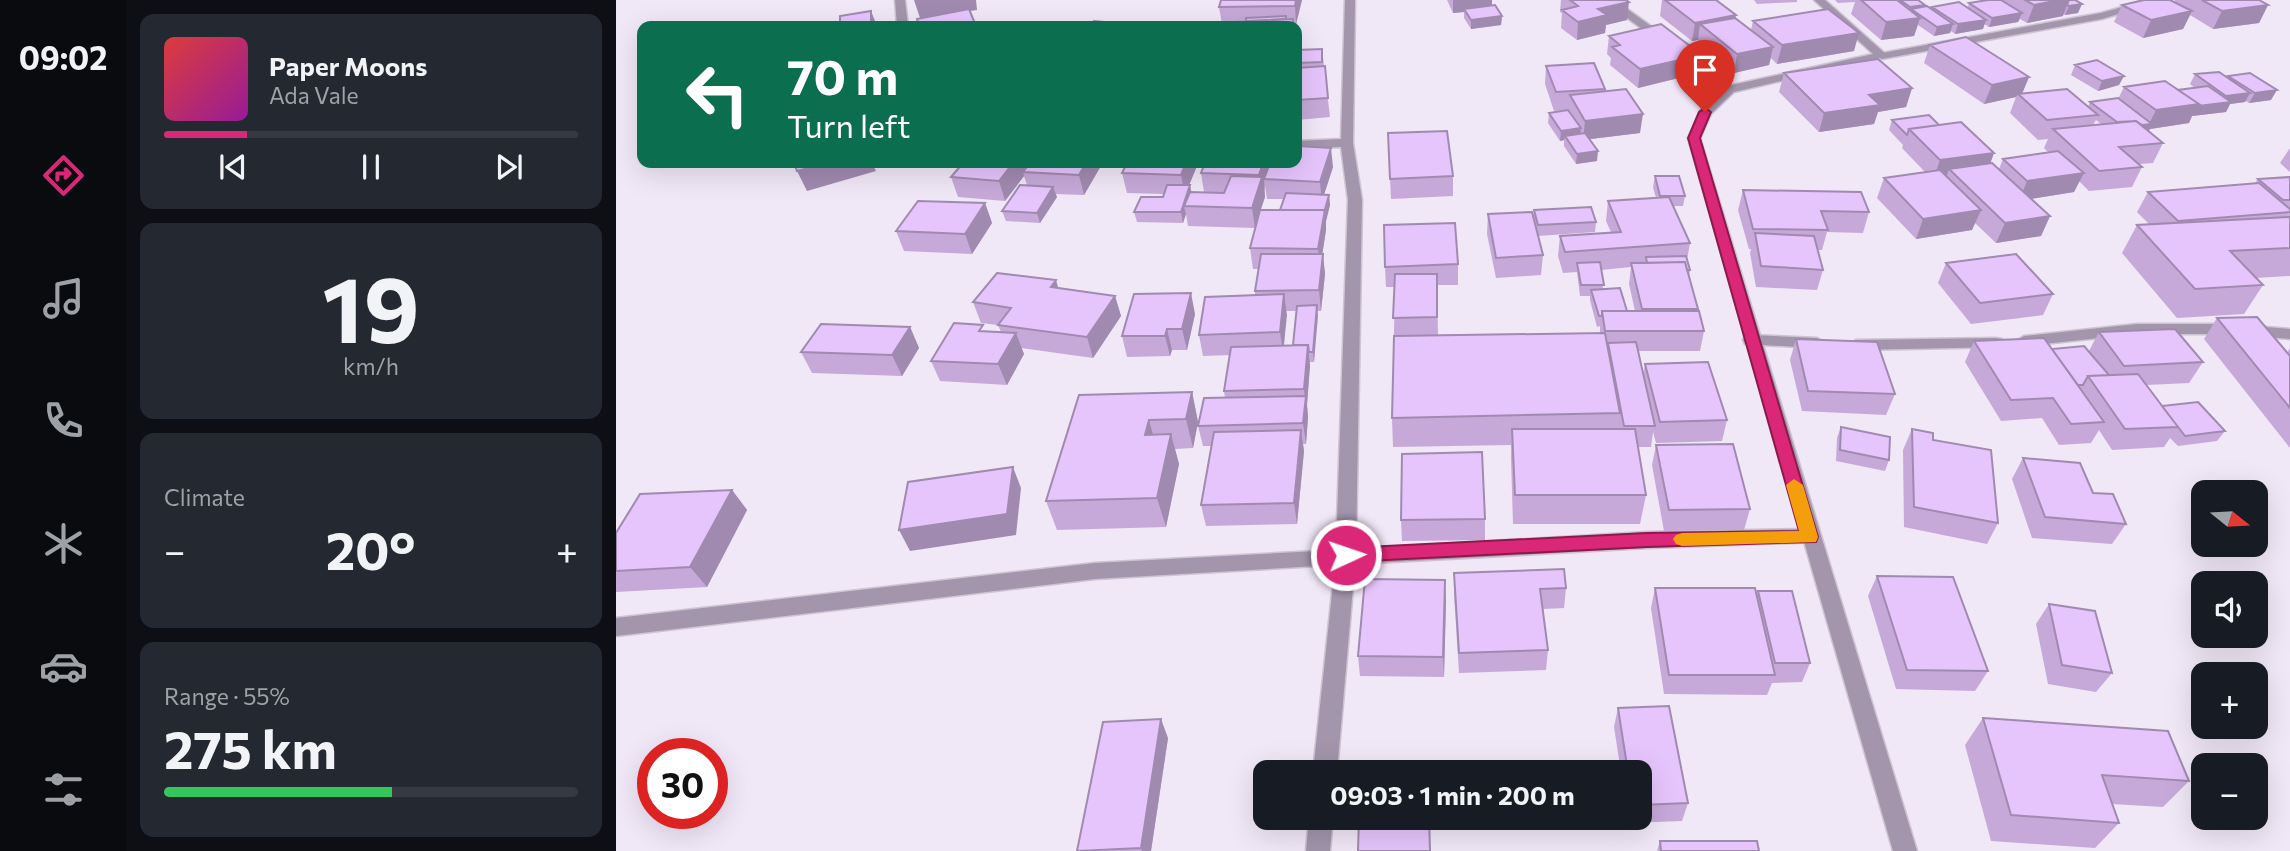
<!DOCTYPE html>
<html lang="en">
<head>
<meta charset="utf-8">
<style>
	:root { --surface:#171b24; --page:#242831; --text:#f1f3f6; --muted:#9ea1a6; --line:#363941; --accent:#db2777 }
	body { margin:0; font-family:Commissioner,sans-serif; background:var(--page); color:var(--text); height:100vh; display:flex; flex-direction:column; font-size:26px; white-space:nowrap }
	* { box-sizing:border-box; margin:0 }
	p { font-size:23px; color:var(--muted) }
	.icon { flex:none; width:38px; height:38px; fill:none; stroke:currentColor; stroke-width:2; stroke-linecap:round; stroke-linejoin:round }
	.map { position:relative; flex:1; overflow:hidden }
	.drawer { display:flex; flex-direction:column; gap:14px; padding:14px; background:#0d0f14; width:490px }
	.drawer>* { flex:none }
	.guide { position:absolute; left:21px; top:21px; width:665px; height:147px; border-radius:14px; box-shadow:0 7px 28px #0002; background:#0b6e4f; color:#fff; overflow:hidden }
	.needle { width:46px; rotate:108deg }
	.buttons { position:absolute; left:1575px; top:480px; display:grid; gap:14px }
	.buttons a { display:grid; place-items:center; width:77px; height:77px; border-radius:14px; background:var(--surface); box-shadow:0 7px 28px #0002; font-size:35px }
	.speed { position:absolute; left:21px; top:738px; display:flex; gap:14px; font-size:35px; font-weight:700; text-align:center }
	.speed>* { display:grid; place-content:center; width:91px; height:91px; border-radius:50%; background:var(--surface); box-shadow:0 7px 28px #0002; line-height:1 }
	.speed .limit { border:10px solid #d22; background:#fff; color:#111 }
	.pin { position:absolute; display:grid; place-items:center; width:60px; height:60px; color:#fff; margin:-72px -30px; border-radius:50% 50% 50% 0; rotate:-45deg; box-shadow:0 0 7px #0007 }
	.pin .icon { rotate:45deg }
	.me { position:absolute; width:77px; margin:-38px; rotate:87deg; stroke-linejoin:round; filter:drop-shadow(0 0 5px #0008) }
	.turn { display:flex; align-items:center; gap:24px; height:147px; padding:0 35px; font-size:32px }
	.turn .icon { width:91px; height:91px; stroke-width:2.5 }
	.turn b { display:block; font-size:49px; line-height:60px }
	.big { font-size:52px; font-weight:700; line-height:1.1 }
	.drawer .widget { flex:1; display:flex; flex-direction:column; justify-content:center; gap:10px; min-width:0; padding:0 24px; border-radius:14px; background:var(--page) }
	.drawer .dial { align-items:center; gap:0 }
	.dial b { font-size:91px; line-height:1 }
	.song { display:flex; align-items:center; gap:21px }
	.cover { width:84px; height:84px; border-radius:10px; background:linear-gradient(135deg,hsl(0 70% 55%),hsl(300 70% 35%)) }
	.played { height:7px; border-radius:4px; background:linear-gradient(90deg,var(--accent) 20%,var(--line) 20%) }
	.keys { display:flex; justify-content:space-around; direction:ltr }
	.heat { display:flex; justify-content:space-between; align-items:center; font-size:38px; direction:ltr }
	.charge { height:10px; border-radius:5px; background:linear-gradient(90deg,#34c759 55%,var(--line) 0) }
	.trip { position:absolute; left:637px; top:760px; width:399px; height:70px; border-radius:14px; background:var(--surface); box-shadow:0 7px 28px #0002; font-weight:700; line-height:70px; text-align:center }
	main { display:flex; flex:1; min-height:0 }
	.dock { display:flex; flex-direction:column; width:126px; justify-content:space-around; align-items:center; background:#090b0e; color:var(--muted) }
	.dock .icon { width:49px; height:49px }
	.dock .selected { color:var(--accent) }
	.dock b { font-size:32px; color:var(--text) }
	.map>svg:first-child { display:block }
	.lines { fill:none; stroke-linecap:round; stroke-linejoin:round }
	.minor-casing { stroke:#ccc4d2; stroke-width:3 }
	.tertiary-casing { stroke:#ccc4d2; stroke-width:3 }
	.minor { fill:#a295ac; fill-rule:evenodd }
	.tertiary { fill:#a295ac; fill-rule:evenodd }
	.wall { fill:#c6a9d9; fill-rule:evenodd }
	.shaded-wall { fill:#a18ab0 }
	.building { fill:#e6c5fc; stroke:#a18ab0; stroke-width:2 }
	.route { fill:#db2777; stroke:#8e194d; stroke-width:2 }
	.slow { fill:#f59e0b }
</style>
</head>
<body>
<main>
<nav class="dock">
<b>09:02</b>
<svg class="icon selected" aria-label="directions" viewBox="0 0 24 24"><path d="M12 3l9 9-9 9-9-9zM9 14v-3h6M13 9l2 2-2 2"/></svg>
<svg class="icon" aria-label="music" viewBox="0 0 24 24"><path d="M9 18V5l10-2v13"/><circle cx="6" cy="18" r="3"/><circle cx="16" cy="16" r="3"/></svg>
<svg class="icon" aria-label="phone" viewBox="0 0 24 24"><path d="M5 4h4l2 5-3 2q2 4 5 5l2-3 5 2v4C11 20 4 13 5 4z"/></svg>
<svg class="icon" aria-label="climate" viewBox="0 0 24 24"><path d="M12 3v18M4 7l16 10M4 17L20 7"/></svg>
<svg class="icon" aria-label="car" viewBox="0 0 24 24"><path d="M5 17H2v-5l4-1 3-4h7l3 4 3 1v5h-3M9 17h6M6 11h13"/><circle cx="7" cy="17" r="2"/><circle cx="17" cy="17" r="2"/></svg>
<svg class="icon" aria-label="filters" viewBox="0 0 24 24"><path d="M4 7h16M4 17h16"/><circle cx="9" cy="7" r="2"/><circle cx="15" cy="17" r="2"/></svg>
</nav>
<section class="drawer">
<div class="widget">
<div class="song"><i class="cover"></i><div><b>Paper Moons</b><p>Ada Vale</p></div></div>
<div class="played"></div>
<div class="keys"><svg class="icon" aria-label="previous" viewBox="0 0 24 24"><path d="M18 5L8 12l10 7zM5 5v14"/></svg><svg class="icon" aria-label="pause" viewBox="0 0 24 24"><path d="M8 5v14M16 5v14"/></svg><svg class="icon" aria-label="next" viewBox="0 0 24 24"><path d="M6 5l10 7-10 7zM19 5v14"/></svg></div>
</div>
<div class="widget dial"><b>19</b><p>km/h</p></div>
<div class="widget"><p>Climate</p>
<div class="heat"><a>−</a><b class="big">20°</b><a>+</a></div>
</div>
<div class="widget"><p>Range · 55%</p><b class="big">275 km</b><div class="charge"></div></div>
</section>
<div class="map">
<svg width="1674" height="851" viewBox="0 0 1674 851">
	<rect width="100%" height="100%" fill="#f0e7f7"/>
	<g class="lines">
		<!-- minor casing -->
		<g class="minor-casing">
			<path id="minor" d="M279,0H289L292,26H281Z
				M729,0H739L737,143L746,200L740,549L1031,532L1194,529L1201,532L1204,537L1201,542L1031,548L739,564L721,772H697L719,565L479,579L0,636V618L479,563L720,550L732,200L725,147L681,149V141L725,139Z
				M1531,0H1548L1486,19L1266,59L1260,56L1266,53L1485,13Z
				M1521,324H1611L1674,329V339L1611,334H1521L1408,346L1400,341L1408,336Z
				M1135,335L1201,338L1209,343L1201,348L1129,344L1127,340L1129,336Z
				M1380,338L1386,339L1388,343L1386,347L1240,350L1232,345L1240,340Z
				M693,817H717L714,851H690Z"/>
		</g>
		<!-- tertiary casing -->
		<g class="tertiary-casing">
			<path id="tertiary" d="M987,0H999L1116,85L1257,54L1198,0H1209L1272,56L1118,92L1095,114L1084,138L1301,851H1277L1072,138L1085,109L1107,89Z"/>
		</g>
		<!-- minor -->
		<use href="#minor" class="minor"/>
		<!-- tertiary -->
		<use href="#tertiary" class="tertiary"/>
	</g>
	<!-- wall -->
	<path class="wall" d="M686,0L680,24H606L603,7Z
		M831,0H876V6L886,16L885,25L855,29L848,18V12L837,13Z
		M945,0H1010L1011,20L990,25L989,33L961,40L945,28L946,13L944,12Z
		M1046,0H1100L1120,18L1135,30L1137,21L1238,51L1161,64L1155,58L1153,65L1118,73L1081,43L1082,40L1076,41L1044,16Z
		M1138,0H1181V2L1141,4Z
		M1219,0H1302L1309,5L1308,7L1315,9L1316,7H1352L1353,3L1372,0H1459L1462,13L1449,15L1447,14V16L1411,23L1404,19L1402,22L1373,27L1368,24L1367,29L1339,34L1335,31L1334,33L1318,36L1302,25L1298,36L1265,40L1235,14L1239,2L1222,3Z
		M1559,0H1643L1652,5L1643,23L1597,29L1574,15L1567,29L1527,38L1498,22L1506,5L1558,2Z
		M993,36L1083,73L1022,88L994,65L995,58L991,54Z
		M1314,45L1413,77L1406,94L1472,107L1474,102L1502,99L1508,87L1562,90L1579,88L1574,84L1579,74L1611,77L1612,76L1655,100L1633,103L1630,101L1629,102L1614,104L1610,112L1576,116L1573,123L1534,129L1533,131L1547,143L1537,163L1523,164L1526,167L1516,187L1473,191L1463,181L1458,192L1415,199L1434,216L1425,236L1380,243L1359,223L1356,230L1300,239L1261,198L1268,178L1309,172L1286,148L1287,145L1273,130L1276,120L1323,125L1383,169L1387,159L1433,153L1428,148L1432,139L1422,140L1394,113L1400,97L1368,104L1308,63ZM1480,120L1485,124L1477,125Z
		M706,49L714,117L681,120V50Z
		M1459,65L1503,85L1482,91L1455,75Z
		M930,66L989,89V92L1024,133L974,139L981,161L960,164L948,146V140L944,141L932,123L933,113L953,110L938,111L929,84Z
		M1168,73L1296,88L1290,107L1262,112L1258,124L1203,132L1163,92Z
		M772,133L837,176V196L775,199Z
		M1674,148V172L1664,163Z
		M347,163H486V164L468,195L439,194L441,197L424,223L390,221L386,211L411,185L408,176L389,201L342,197L335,177Z
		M581,166L573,185L575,192H588L585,173L717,167L708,194L713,195L714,205L710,221V230L706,254L709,274L705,311H701L698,362H694L691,405L692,417L690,444H687L688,451L681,524L590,526L585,505L595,446H587L582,426L609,398L608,391L614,355L587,356L583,335L639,295V291L643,269H637L634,248L639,228L572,226L570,214L567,223L521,222L518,212L547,197L548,194L511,193L506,173ZM649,186L651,199H668L664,210H644L649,197L648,190ZM670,311H680L677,345L668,346Z
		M1039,176L1069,196L1067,206H1057L1074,243L1071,260L1074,270L1073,276L1082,309L1081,311L1088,331L1084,351H1022L1027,375L1029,364L1111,420L1106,441L1040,443L1037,432L1035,447H1022L1030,495L1024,524H897L895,459V445L777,447L776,418L779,287H770L769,267L842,264V285H821L822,335L984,333V326L981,327L974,300V296H964L961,272L947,273L942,256L944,236L995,232L990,221L992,201L1040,198L1037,187ZM1015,267L1013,284L1019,311H1011L987,289L985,270Z
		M1674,177V276L1640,278L1647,285L1628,314L1561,318L1506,253L1521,225L1533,224L1521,212L1532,192L1639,183L1642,179Z
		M1127,190L1253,212L1247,233L1211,232L1206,250H1202L1207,270L1201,290L1140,287L1134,253L1135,249H1133L1122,210Z
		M369,203L376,223L356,254L288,251L280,231Z
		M918,210L980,222L979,232L922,236L927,255L925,275L880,278L871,234L872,214L917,218Z
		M1330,263L1437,294L1427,315L1355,324L1322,283Z
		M442,288L499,296L505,316L477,358L405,348L408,354L391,385L324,381L315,361L385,332L382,325L365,323L357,302Z
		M579,314L571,350H556L554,356L511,357L506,336Z
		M1601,318L1671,353L1674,348V448L1588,339Z
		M294,327L303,348L286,376L196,373L185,352Z
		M1483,332L1587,362L1573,383L1530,385L1546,406L1609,431L1601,441L1562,446L1554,438L1548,447L1496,450L1483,430L1475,443L1443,445L1426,418L1385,421L1349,362L1358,341L1436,349L1473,351Z
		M1180,339L1279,394L1270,415L1186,411L1174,360Z
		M576,392L582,422L577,448L559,449L563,464L550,527L441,530L430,501L463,395Z
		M1225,427L1273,460L1269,471L1220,461L1221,438Z
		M1296,429L1317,440L1382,523L1371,544L1288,527L1287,450Z
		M1040,445L1134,509L1128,530L1048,531L1036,465Z
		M1407,458L1477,493L1510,524L1496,544L1416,538L1396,479Z
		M116,490L131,510L91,587L0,592V533Z
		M869,519V540L786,541L785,520Z
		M838,573L950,588L948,608L927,609L932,650L930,670L843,673L838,594Z
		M1261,576L1372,671L1359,691L1280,689L1252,596Z
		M1039,588L1141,596L1142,591L1194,663L1186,682L1156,683L1151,695L1048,694L1035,608Z
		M830,600L828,677L744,676L742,656Z
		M1433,604L1496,673L1480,692L1432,684L1420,624Z
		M1002,708L1072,803L1066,821L1013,823L1012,817H1024V772H1005L998,727Z
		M1367,718L1573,781L1547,807L1496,804L1503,823L1479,848L1375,841L1349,745Z
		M552,738L535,851H461Z
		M1044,841L1143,851H1041Z"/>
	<!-- shaded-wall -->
	<path class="shaded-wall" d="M298,0H360L361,10L304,18Z
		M680,0H686L680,24L679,6Z
		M837,0H876V9H848V12L837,13Z
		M1444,0H1453L1447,16L1411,23L1418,5Z
		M1013,2L1011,20L990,25L989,33L961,40L962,22L982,9Z
		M1466,4L1462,13L1449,15L1453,6Z
		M1652,5L1643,23L1597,29L1606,11Z
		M255,11L259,21V26H250Z
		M1576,11L1567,29L1527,38L1535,20Z
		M1406,13L1402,22L1373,27L1376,18Z
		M1120,15L1117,33L1084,24L1082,40L1076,41L1079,23Z
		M886,16L885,25L855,29V20Z
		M1304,18L1298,36L1265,40L1270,22Z
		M1370,20L1367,29L1339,34L1342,24Z
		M1337,24L1334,33L1318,36L1321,27Z
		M1243,33L1238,51L1161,64L1166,45Z
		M1157,47L1153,65L1118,73L1121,54Z
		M1086,55L1083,73L1022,88L1024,69Z
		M1508,76L1503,85L1482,91L1486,81Z
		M1413,77L1405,96L1402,94L1400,97L1368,104L1376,85Z
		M1296,88L1290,107L1262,112L1258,124L1203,132L1208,113L1253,95Z
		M1661,90L1655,100L1633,103L1639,93Z
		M1634,93L1629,102L1614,104L1610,112L1576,116L1573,123L1534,129L1531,134L1508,128L1533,124L1540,110L1583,104L1606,103L1610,96Z
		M1027,114L1024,133L967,140L969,121Z
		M965,128L964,138L949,136L948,140L944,141L945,131Z
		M715,148L717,167L706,201L704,182Z
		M982,151L981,161L960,164L961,154Z
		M1378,153L1371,173L1333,169L1330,178L1317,180L1324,160Z
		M211,163H256L260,171L191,191L181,171Z
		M397,163H418L407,172L408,176L389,201L383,181Z
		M470,163H486V164L468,195L463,175Z
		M570,163H580L581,166L569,195L565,175Z
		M647,163H656L648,179L649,197L639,228L636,208L644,183L643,175Z
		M1468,173L1458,192L1403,201L1411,181Z
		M574,185L576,195L568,206L570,214L567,223L565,212Z
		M437,187L441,197L424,223L421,213Z
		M713,195L714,205L710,221V230L704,270L702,249Z
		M369,203L376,223L356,254L349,234Z
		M1365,210L1356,230L1300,239L1307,219Z
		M1434,216L1425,236L1380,243L1389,223Z
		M707,254L709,274L705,311L703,290Z
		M440,280L446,301L435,287Z
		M575,293L579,314L571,350L566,329Z
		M668,294L671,315L667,353L664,332Z
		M499,296L505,316L477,358L471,337Z
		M701,305L702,316L698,362L697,352Z
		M294,327L303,348L286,376L276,355Z
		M551,329L556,350L554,356L549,336Z
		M400,333L408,354L391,385L382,364Z
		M692,345L694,366L691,405L692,417L690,444L687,423L689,400L688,389Z
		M576,392L582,422L577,448L570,419Z
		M533,420L541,449L529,435Z
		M685,430L688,451L681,524L678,503Z
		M555,434L563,464L550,527L541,498Z
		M397,467L405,488L400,535L294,551L283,530Z
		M116,490L131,510L91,587L74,567Z
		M829,580L830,600L828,677L827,657Z
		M545,719L552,738L535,851H526L525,848Z"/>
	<!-- building -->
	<path class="building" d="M605,0H680L679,6L603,7Z
		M954,0H1010L1013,2L982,9L991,15L962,22L946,10L962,6Z
		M1049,0H1100L1120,15L1079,23Z
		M1245,0H1281L1304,18L1270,22Z
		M1284,0H1302L1309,5L1294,7Z
		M1372,0H1385L1406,13L1376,18L1353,3Z
		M1409,0H1444L1418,5Z
		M1453,0H1459L1466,4L1453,6L1451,5Z
		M1528,0H1554L1576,11L1535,20L1506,5Z
		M1586,0H1643L1652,5L1606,11Z
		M1343,2L1370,20L1342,24L1316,7Z
		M879,5L886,16L855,20L848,9Z
		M1311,6L1337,24L1321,27L1295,9Z
		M353,9L360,26H303L301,19Z
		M1212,9L1243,33L1166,45L1137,21Z
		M255,11V25L224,26V16Z
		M670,16V19L630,21V18Z
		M1119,18L1157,47L1121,54L1084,24Z
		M677,19V26H618V22Z
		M478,21L509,24L507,26H472Z
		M1045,24L1086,55L1024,69L996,47L1004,45L993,36Z
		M1350,37L1413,77L1376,85L1314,45Z
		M706,49V62L681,63V50Z
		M1262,59L1296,88L1253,95L1264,105L1208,113L1168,73Z
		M1481,60L1508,76L1486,81L1459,65Z
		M978,63L989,89L940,92L930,66Z
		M709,66L712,98L681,100V68Z
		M1603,72L1634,93L1610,96L1579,74Z
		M1634,73L1661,90L1639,93L1612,76Z
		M1549,81L1583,104L1540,110L1508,87Z
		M1592,86L1615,102L1582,106L1583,104L1562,90Z
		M1010,89L1027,114L969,121L954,95Z
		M1451,89L1482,115L1431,120L1402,94Z
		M1502,98L1536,124L1526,125L1520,121L1501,122L1474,102Z
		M952,110L965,128L945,131L933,113Z
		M1313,115L1323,125L1293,129L1291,135L1276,120Z
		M1520,121L1547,143L1503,147L1526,167L1483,171L1437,129Z
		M1345,122L1378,153L1324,160L1293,129Z
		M831,131L837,176L774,179L772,133Z
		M969,133L982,151L961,154L949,136Z
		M681,146L715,148L704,182L648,179L654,163H681Z
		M1442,151L1468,173L1411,181L1387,159Z
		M178,163H211L181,171Z
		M347,163H397L383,181L335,177Z
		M414,163H470L463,175L407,172Z
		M511,163H570L565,175L506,173Z
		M589,163H647L643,175L585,173Z
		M1376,163L1434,216L1389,223L1333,169Z
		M1324,170L1365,210L1307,219L1268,178Z
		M615,176L646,177L636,208L568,206L574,192L608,193Z
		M1039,176H1063L1069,196H1044Z
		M1674,177V200H1667L1642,179Z
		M1643,183L1674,209V212L1562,221L1532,192Z
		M404,185L437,187L421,213L386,211Z
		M551,185H574L565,212H518L525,197H547Z
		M1127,190L1245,192L1253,212L1205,211L1212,230L1137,229Z
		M670,193L713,195L708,213L709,210H664Z
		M1053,197L1074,243L949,252L944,236L1005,232L992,201Z
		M302,201L369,203L349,234L280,231Z
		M975,207L980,222L922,225L918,210Z
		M644,210H709L702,249L634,248Z
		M916,212L927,255L880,258L872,214Z
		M1674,217V248L1614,251L1647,285L1579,289L1521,225Z
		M839,223L842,264L769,267L768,225Z
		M1139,233L1198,236L1207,270L1145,266Z
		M645,254H707L703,290L639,291Z
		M1400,254L1437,294L1364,303L1330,263Z
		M1070,256L1074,270H1071L1069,262L1031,263L1030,257Z
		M984,262L988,285H965L961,263Z
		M1069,262L1082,309H1026L1015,263Z
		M381,273L440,280L435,287L499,296L471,337L382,325L395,308L357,302Z
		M779,274H821V317L777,318Z
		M1004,288L1011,311H986V316H983L975,290Z
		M575,293L566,329H551L549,336H506L518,294Z
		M668,294L664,332L583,335L589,297Z
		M701,305L697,352H693L692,345H677L681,306Z
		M986,311H1083L1088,331H989Z
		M1641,317L1674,356V408L1601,318Z
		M338,323L367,325L363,331L400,333L382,364L315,361Z
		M205,324L294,327L276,355L185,352Z
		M1559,329L1587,362L1508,366L1483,332Z
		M989,333L1004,413L776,418L778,336Z
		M1428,338L1488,422L1455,424L1437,398L1395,400L1358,341Z
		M1180,339L1261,342L1279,394L1192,391Z
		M1020,342L1039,426H1008L992,343Z
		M692,345L688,389L608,391L615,347Z
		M1468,346L1493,375L1472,376L1467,385H1462L1436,349Z
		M1092,362L1111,420L1044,422L1029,364Z
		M1522,374L1562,427L1509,429L1472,376Z
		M576,392L570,419L533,420L529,435L555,434L541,498L430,501L463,395Z
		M690,396L687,423L582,426L588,398Z
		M1582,402L1609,431L1569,436L1546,406Z
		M1225,427L1274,437L1273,460L1224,450Z
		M896,429H1019L1030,495H899Z
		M1296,429L1317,433V440L1375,450L1382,523L1298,507Z
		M685,430L678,503L585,505L598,432Z
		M1117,444L1134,509L1053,510L1040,445Z
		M866,452L869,519L785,520L786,454Z
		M1407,458L1464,463L1477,493L1497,494L1510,524L1429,517Z
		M397,467L391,514L283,530L292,482Z
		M116,490L74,567L0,571V533L24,494Z
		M948,569L950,588L924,589L932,650L843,653L838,573Z
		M1261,576L1337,577L1372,671L1291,670Z
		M749,579L829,580L827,657L742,656Z
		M1039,588H1139L1159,675H1053Z
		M1142,591H1176L1194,663H1159Z
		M1433,604L1479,611L1496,673L1446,665Z
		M1053,706L1072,803L1024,805V772H1012L1002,708Z
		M1367,718L1552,731L1573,781L1486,775L1503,823L1395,815Z
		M545,719L525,848L461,851L487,722Z
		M743,817H813L814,851H742Z
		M1044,841H1141L1143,851H1045Z"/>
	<!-- route -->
	<path class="route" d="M1089,108L1095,112L1084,138L1202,537L1200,542L1031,547L730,562L723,560L721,555L723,550L730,548L1031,533L1183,531L1072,138L1083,112Z"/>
	<!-- slow -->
	<path class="slow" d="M1178,479L1187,485L1202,537L1200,542L1066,546L1060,544L1057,539L1060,535L1066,533L1183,531L1170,485Z"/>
</svg>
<div class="buttons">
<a><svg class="needle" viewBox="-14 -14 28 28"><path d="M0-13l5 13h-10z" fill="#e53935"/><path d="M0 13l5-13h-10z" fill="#9ea1a6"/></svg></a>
<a><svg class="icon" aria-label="sound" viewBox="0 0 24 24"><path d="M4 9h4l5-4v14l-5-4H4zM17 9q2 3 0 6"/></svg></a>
<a>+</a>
<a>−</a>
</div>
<div class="speed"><div class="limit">30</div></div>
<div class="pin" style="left:1089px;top:112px;background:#d93025"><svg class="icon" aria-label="arrive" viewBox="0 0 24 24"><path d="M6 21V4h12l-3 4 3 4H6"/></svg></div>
<svg class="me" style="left:730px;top:555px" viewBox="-20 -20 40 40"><circle r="17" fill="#db2777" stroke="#fff" stroke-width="3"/><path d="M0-11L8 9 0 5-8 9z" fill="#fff"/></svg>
<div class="trip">09:03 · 1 min · 200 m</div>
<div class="guide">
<div class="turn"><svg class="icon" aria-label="left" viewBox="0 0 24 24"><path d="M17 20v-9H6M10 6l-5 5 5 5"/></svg><div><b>70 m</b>Turn left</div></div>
</div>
</div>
</main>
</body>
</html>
